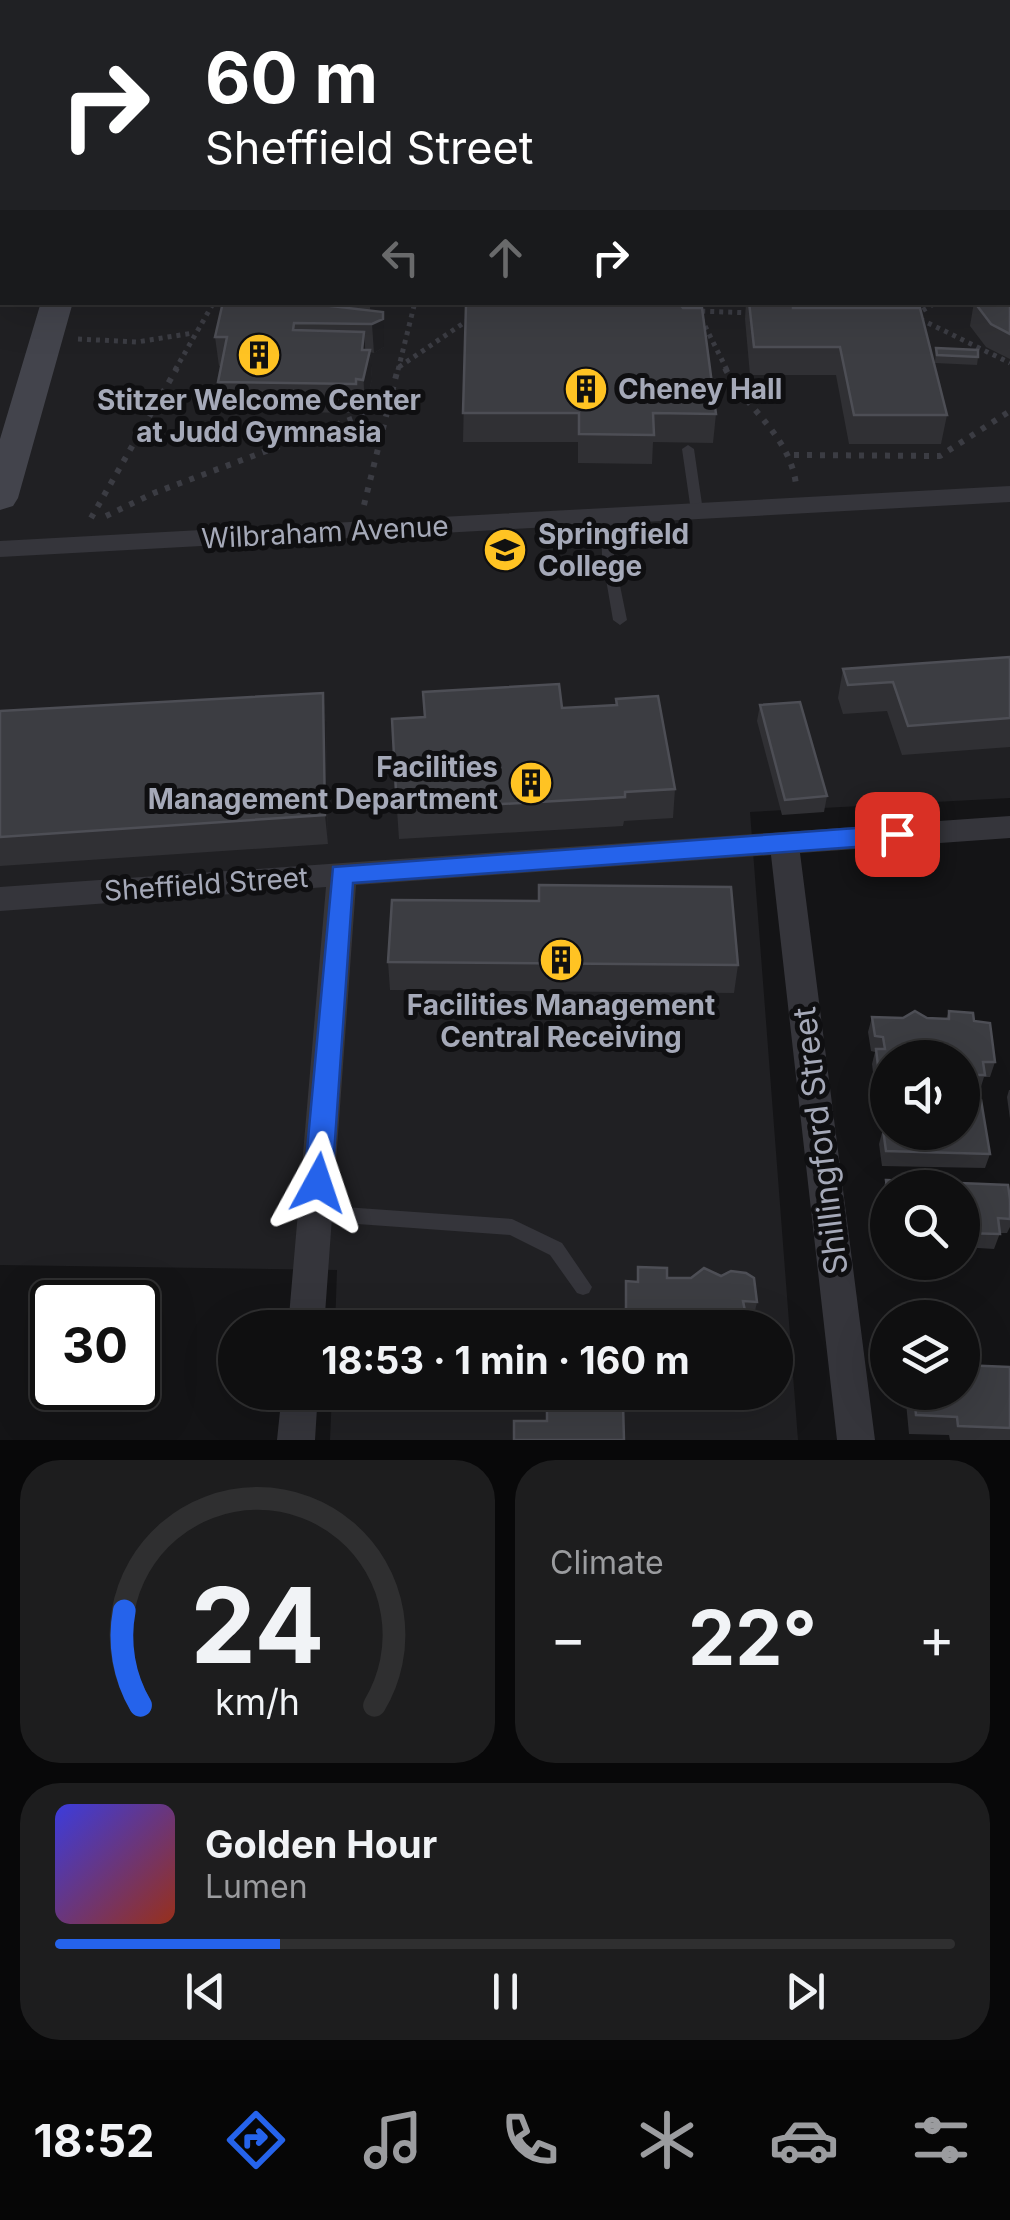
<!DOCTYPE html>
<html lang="en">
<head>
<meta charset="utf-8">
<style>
	:root { --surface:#0f0f10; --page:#1d1d1e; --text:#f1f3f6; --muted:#9b9c9f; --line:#2f2f30; --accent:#2563eb }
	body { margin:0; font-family:Inter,sans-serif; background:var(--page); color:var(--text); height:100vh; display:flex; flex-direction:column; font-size:38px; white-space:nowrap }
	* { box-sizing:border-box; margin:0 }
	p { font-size:32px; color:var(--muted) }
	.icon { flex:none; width:55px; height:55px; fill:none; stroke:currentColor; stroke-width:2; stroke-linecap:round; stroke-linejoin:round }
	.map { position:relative; height:1440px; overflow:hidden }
	.details { display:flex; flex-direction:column; gap:20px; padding:20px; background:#080809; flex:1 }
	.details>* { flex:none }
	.hud { position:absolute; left:0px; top:0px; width:1010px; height:305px; box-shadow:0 10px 40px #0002,0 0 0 2px var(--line); background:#202124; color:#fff; overflow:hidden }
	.buttons { position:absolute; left:870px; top:1040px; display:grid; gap:20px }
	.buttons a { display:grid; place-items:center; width:110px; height:110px; border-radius:50%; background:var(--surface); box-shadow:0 10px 40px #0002,0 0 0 2px var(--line); font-size:50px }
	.speed { position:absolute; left:30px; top:1280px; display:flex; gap:20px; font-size:50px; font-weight:700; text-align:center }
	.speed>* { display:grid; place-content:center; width:130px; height:130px; border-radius:50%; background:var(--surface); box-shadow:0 10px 40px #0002,0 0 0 2px var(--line); line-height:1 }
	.speed .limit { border:5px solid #111; border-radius:15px; background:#fff; color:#111 }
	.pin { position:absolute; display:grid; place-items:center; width:85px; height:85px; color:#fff; margin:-42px; border-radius:20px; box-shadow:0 5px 15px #0006 }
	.me { position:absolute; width:110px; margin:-55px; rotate:5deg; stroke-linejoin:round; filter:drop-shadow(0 0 8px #0008) }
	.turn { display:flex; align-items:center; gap:35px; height:210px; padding:0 40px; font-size:45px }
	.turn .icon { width:130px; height:130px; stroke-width:2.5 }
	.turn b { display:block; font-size:70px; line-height:85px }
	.lanes { display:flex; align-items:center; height:95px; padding:0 40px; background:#0003; justify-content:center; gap:50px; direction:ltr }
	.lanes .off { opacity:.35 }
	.big { font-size:75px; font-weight:700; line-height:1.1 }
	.details .tile { flex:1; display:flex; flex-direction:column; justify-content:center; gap:15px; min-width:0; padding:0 35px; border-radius:40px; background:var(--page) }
	.details .dial { align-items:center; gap:0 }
	.dial svg { height:260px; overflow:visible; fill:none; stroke:var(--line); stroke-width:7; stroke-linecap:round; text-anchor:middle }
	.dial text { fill:var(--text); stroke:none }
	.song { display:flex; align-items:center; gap:30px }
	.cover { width:120px; height:120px; border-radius:15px; background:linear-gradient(135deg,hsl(240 70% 55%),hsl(10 70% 35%)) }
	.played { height:10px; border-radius:5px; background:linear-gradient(90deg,var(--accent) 25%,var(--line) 25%) }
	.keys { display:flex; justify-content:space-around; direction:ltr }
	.heat { display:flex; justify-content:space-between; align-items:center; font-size:55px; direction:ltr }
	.details .tiles { flex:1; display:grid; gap:20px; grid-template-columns:1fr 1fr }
	.tile:last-child { grid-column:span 2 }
	.trip { position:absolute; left:218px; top:1310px; width:575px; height:100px; border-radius:50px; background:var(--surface); box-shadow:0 10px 40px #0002,0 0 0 2px var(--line); font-weight:700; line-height:100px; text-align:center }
	.tabs { display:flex; height:160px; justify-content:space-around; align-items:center; background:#060606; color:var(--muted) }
	.tabs .icon { width:70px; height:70px }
	.tabs .on { color:var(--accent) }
	.tabs b { font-size:45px; color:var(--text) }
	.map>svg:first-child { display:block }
	.built { fill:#202023; fill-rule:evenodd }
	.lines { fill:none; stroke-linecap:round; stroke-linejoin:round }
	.path-far1 { stroke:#3b3c43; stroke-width:5; stroke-dasharray:4 5; stroke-linecap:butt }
	.path { stroke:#3b3c43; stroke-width:6; stroke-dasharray:5 8; stroke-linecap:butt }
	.lane { fill:#35353b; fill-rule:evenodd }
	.street { fill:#35353b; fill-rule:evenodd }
	.secondary { fill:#43444c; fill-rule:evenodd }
	.wall { fill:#303034 }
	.shaded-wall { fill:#1f1f22 }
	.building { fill:#3c3d42; stroke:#4d4e55; stroke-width:2.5 }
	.route { fill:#2563eb; stroke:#184099; stroke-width:2.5 }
	.labels { text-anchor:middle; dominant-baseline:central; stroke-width:10; stroke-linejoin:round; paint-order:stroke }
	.poi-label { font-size:28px; font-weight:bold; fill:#a5a9b8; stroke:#0f0f11; text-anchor:start }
	.street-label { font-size:28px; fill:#a5a9b8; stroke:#0f0f11 }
	.near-street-label { font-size:32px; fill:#a5a9b8; stroke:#0f0f11 }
</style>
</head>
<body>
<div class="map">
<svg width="1010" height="1440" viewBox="0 0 1010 1440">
	<rect width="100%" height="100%" fill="#141416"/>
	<!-- built -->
	<path class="built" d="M0,0H1010V798L750,812L798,1440H330L332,1393L775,1392V1328L335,1327L337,1270L0,1265ZM2,2H1008V302H2Z"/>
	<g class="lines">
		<!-- path-far1 -->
		<path class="path-far1" d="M676,302L698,311L753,313
			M693,302L727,370
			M915,315L937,302
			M920,319L1010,363
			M78,339L137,342L193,333
			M399,367L471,318
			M175,370L214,302
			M398,370L415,302"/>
		<!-- path -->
		<path class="path" d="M725,368C747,410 789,434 796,484
			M794,455L940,456L1010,411
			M364,505L398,368
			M106,516L154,493L389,405
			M91,518L177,368"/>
		<!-- lane -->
		<path class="lane" d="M1008,217H1010V225H1008Z
			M688,445L694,449L703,511L697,515L691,511L682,449Z
			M607,513L613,517L614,556L627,620L620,625L613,620L602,556L601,517Z
			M316,1205L512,1219L562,1243L592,1287L589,1293L583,1295L577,1293L550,1255L510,1235L316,1221L310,1218L307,1213L310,1208Z"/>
		<!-- street -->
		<path class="street" d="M1010,486V502L0,557V541Z
			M1010,816V838L800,853L875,1440H837L771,855L356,885L324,1328H288L326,887L0,911V887Z
			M282,1392H318L315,1440H277Z"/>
		<!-- secondary -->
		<path class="secondary" d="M31,0H57L58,2H32Z
			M41,302H73L18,498L13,506L0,510V439Z"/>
	</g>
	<!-- wall -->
	<path class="wall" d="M1008,41H1010V135H1008Z
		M1010,264V359L986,347L970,326L974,302H1008Z
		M223,302H370V310L384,347L374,353L370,352L372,379L365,408H358V413L222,411L218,382L221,366H219L215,337Z
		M746,302H793V308L947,415L941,444H849L836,375H750L745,319Z
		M466,305L716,414L713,443L653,442L652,464L578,463V442H463Z
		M936,348L978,357L977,365L935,363Z
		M1010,657V747L902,755L887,711L843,714L838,698L843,669Z
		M423,692L562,708L615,705L616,699L675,789L673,818L624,821L623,826L399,839L397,810L424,717Z
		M323,693L326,722L328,844L0,866V711Z
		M760,705L827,796L824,812L782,815L757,721Z
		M539,901L738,965L734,993L390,990L388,962Z
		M949,1011L974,1021L995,1062L990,1077H984L980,1090H962V1058H888V1085L874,1081L872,1064L875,1052L871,1051L868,1032L872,1017L946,1019Z
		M1009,1090H1010V1119L1007,1097Z
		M888,1102V1132L990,1154L985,1168L882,1166L879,1144L883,1129H886L884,1113Z
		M886,1180L1008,1185L1010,1199V1227L1007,1233H1000L994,1249L962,1247V1188H888V1230H886L881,1194Z
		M638,1267L667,1278L757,1302L754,1316L745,1315L755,1328H624L626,1281L637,1282Z
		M1010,1367V1440H950L949,1435L909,1434L905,1392H962Z"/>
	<!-- shaded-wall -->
	<path class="shaded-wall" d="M268,0H282L281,2H267Z
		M383,312L384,347L374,353L372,324Z
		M364,332L366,361L370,350L372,379L365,408L362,350Z
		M323,693L326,722L328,844L325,815Z"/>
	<!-- building -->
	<path class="building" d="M195,0H268L267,2H192Z
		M1008,41H1010V59L1008,52Z
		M1010,77V107H1008V79Z
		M1010,264V334L991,324L975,303L1008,302V266Z
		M223,302H296L383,312V319L372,324L294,323L293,330L364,332L362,350H370L363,380L356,379V384L218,382L227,337H215Z
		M488,302H678L683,308H702L716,414L653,413L654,435L579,434V413H463L466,305H485Z
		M749,302H793V308H920L947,415H854L840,347H754Z
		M936,348L978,350V357L937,355Z
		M1010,657V718L908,726L893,682L848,685L843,669Z
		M559,684L562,708L617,705L616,699L658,696L675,789L625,792V797L397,810L392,719L425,717L423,692Z
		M323,693L325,815L0,837V711Z
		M800,702L827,796L785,800L760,705Z
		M539,885L731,887L738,965L388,962L392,900L539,901Z
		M915,1011L927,1018L949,1019V1011L973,1013L974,1021L990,1023L995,1062H983L985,1075H962V1058H888V1069L878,1066L876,1049H885L883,1037L875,1036L872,1017L903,1018Z
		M962,1100H981L990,1154L886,1151L883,1129H888V1132H962Z
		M886,1180L1008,1185L1010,1199V1219L998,1218L1000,1234L962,1233V1188H888V1196Z
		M638,1267L667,1268V1278H691L704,1268L721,1276L731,1271L746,1273L754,1278L757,1302L743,1301L746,1316L755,1328H626V1281L638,1282Z
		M962,1365L1010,1367V1428L958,1426L957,1417L916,1415L914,1392H962Z
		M547,1403L623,1404L624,1440H514V1421H547Z"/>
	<!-- route -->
	<path class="route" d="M897,825L909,834L897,844L353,883L332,1183L328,1192L318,1196L308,1192L304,1183L333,867Z"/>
	<!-- icons -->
	<defs>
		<g id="building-disc" transform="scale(2.25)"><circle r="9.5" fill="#ffc323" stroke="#0f0f11"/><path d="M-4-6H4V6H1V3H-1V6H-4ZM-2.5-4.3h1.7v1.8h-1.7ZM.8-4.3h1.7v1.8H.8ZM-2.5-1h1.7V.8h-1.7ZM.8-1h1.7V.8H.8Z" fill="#111"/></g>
		<g id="university-disc" transform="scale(2.25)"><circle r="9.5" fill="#ffc323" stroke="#0f0f11"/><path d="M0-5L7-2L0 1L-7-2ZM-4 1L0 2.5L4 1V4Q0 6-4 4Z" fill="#111"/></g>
	</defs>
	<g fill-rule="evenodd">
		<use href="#building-disc" x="259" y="355"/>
		<use href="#building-disc" x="586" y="389"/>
		<use href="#university-disc" x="505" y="550"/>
		<use href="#building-disc" x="531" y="783"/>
		<use href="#building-disc" x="561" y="960"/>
	</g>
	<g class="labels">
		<!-- poi labels -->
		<g class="poi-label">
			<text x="618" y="389">Cheney Hall</text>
			<text x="259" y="400" text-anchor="middle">Stitzer Welcome Center<tspan x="259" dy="32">at Judd Gymnasia</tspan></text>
			<text x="538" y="534">Springfield<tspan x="538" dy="32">College</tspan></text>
			<text x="498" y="767" text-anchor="end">Facilities<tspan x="498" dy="32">Management Department</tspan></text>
			<text x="561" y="1005" text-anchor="middle">Facilities Management<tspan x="561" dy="32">Central Receiving</tspan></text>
		</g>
		<!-- street labels -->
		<g class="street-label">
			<text transform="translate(325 532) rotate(-3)">Wilbraham Avenue</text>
			<text transform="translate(206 884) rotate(-4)">Sheffield Street</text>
		</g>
		<!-- near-street labels -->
		<g class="near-street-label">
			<text transform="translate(820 1141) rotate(-97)">Shillingford Street</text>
		</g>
	</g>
</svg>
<div class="buttons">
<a><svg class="icon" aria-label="sound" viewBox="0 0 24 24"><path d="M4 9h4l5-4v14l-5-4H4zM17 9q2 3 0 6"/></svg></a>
<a><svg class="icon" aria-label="search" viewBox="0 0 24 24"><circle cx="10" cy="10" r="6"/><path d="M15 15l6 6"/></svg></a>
<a><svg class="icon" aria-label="layers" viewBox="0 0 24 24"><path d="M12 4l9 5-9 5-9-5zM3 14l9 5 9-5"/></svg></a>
</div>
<div class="speed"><div class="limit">30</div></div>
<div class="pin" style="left:897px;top:834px;background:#d93025"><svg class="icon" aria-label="arrive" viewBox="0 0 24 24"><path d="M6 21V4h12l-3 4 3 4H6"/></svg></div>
<svg class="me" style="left:318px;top:1183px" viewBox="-20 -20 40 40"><path d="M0-17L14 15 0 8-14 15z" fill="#2563eb" stroke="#fff" stroke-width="4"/></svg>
<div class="trip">18:53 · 1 min · 160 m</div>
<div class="hud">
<div class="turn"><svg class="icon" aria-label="right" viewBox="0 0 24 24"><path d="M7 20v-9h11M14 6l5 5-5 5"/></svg><div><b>60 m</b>Sheffield Street</div></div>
<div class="lanes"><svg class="icon off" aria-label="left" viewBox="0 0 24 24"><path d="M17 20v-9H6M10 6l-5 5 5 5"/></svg><svg class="icon off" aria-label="ahead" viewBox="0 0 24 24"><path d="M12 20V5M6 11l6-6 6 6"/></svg><svg class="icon" aria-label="right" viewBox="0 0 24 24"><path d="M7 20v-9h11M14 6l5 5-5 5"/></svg></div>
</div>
</div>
<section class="details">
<div class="tiles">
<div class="tile dial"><svg viewBox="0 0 100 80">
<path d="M14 69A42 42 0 1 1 86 69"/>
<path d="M14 69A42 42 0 0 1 9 40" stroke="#2563eb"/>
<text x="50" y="56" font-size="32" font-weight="700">24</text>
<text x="50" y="72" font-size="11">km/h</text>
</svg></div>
<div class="tile"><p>Climate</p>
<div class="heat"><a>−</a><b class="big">22°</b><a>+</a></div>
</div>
<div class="tile">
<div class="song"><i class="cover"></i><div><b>Golden Hour</b><p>Lumen</p></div></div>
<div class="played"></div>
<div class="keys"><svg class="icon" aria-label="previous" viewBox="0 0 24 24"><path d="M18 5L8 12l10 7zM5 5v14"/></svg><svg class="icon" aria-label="pause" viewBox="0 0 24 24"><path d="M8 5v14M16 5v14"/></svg><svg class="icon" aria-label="next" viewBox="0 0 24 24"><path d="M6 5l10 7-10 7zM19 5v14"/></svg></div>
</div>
</div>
</section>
<nav class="tabs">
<b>18:52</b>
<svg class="icon on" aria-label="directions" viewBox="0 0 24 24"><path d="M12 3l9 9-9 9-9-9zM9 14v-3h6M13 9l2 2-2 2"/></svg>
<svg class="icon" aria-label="music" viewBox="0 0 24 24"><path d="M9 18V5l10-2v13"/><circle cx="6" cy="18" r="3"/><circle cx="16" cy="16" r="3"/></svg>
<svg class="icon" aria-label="phone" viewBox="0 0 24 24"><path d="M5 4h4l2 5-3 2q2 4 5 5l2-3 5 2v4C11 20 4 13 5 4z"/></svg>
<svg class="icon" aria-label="climate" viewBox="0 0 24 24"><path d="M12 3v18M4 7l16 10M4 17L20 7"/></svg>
<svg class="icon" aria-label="car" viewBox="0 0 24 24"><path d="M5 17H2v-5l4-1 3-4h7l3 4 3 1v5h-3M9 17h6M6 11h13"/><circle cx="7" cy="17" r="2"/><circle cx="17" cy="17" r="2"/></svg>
<svg class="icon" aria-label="filters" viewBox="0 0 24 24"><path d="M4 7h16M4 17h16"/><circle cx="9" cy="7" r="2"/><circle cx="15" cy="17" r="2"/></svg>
</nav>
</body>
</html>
